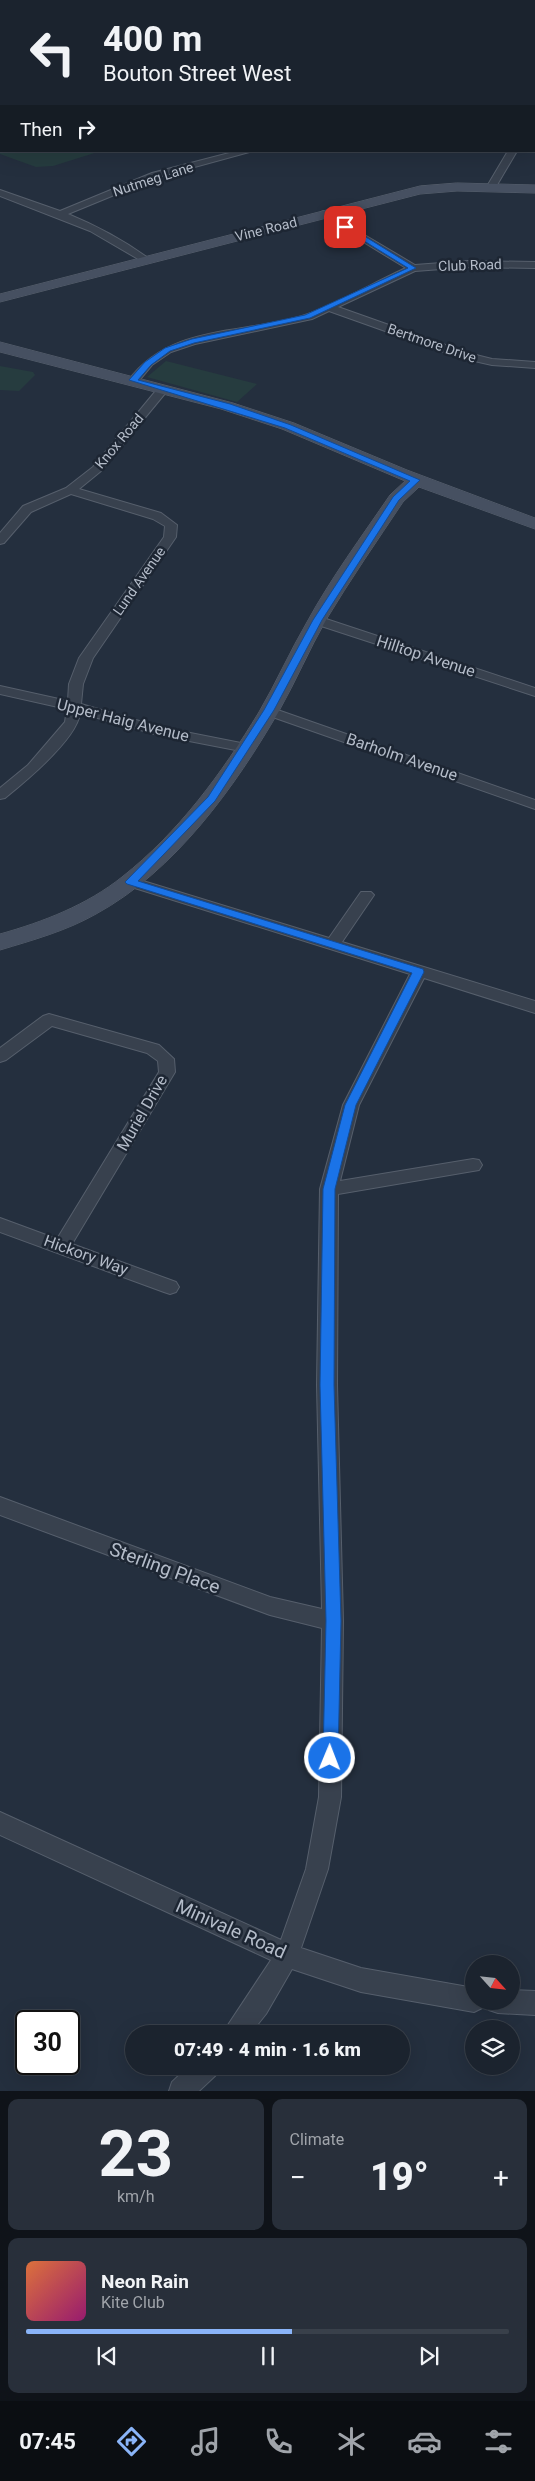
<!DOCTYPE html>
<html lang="en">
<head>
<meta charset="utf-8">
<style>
	:root { --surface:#1b232e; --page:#282f3a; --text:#f1f3f6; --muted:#a0a4aa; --line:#39404a; --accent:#8ab4f8 }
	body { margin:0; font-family:Roboto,sans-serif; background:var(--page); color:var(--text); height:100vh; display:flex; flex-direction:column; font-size:19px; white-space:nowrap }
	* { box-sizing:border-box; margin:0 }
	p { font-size:16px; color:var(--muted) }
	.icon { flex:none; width:28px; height:28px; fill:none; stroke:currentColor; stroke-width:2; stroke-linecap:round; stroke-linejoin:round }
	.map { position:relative; height:2091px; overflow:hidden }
	.side { display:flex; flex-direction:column; gap:8px; padding:8px; background:#0f1319; flex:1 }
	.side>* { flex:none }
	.hud { position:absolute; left:0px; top:0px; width:535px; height:152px; box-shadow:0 5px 20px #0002,0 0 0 1px var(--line); background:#1b232e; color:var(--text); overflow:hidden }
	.needle { width:32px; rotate:117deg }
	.controls { position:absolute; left:465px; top:1955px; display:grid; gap:10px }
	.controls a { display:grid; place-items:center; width:55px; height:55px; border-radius:50%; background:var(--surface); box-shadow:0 5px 20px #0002,0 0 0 1px var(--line); font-size:25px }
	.speed { position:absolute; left:15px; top:2010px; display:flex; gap:10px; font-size:25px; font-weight:700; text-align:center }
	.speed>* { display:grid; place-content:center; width:65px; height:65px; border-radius:50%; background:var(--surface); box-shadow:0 5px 20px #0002,0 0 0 1px var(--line); line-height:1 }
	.speed .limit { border:2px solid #111; border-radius:8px; background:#fff; color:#111 }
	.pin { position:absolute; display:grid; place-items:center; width:42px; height:42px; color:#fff; margin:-21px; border-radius:10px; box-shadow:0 2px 8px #0006 }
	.me { position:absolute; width:55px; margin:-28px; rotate:1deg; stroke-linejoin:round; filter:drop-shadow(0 0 4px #0008) }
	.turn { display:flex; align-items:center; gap:18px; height:105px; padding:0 20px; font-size:22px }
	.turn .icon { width:65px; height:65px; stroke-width:2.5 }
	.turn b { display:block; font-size:35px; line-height:42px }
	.then { display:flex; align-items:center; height:48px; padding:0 20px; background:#0003; gap:10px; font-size:19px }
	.big { font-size:38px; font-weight:800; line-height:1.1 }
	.side .tile { flex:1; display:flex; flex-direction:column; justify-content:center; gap:8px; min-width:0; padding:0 18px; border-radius:10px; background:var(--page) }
	.side .dial { align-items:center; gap:0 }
	.dial b { font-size:65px; line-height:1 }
	.song { display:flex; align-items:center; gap:15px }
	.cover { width:60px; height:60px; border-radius:8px; background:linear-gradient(135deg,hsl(20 70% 55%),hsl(320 70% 35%)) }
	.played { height:5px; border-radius:2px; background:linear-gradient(90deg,var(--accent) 55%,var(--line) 55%) }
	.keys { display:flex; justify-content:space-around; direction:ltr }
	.heat { display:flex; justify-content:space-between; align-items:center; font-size:28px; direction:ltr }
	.side .tiles { flex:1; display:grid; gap:8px; grid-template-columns:1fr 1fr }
	.tile:last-child { grid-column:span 2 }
	.trip { position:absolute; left:125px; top:2025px; width:285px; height:50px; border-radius:25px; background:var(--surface); box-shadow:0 5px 20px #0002,0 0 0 1px var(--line); font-weight:800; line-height:50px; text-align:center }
	.dock { display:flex; height:80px; justify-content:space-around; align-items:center; background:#0b0e12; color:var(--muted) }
	.dock .icon { width:35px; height:35px }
	.dock .selected { color:var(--accent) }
	.dock b { font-size:22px; color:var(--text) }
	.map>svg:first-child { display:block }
	.green { fill:#263c3f }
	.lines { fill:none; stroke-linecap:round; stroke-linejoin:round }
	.street-casing { stroke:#565f6c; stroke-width:2 }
	.secondary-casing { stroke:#565f6c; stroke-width:1 }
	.street { fill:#38414e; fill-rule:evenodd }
	.secondary { fill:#465061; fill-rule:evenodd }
	.route { fill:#1a73e8; stroke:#114b97 }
	.labels { text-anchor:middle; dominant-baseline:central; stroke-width:5; stroke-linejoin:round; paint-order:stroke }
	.far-street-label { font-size:14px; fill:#b4bcc9; stroke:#1d2633 }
	.street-label { font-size:16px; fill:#b4bcc9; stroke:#1d2633 }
	.near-street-label { font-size:19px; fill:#b4bcc9; stroke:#1d2633 }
</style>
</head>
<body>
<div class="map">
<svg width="535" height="2091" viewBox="0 0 535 2091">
	<rect width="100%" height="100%" fill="#242f3e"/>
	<!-- green -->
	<path class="green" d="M1,125V151H101L53,166L36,167L0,154Z
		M166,361L257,384L237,402L147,377Z
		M0,366L33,372L35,375L19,391L0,390Z"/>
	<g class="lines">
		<!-- street casing -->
		<g class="street-casing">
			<path id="street" d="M309,0H319L320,1H310Z
				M474,0H483L484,1H475Z
				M534,21H535V25H534Z
				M534,100H535V106H534Z
				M237,151H253L158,177L68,214C97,226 123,240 148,258V262L145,263L90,231L0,196V190L60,211L152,173Z
				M508,151H517L494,190H488L486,188Z
				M324,211L415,265L468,261L535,262V268L468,267L415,271L338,307L468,353L492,359L535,362V368L492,365L461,358L329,311L312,319L195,344L171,352L152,365L137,383H129L128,381C170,323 244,335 305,315C337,304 375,282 406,268L321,216V212Z
				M163,386L167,387V391L101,471L79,489L161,513L177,525L176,537L93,658L83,684L81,704L160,727L246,744L253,748L246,752L158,735L80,713C77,739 26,781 5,798L0,799V788L28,765L65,722L67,709L0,694V686L68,701L69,684L79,658L164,537L165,526L153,519L71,494L31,512L4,543L0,544V533L23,506L66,488L93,467L159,387Z
				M317,616L535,688V696L312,623L311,620L312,617Z
				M269,707L535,800V809L264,714L262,711Z
				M130,877L329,938L361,892H371L374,895L342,942L535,1001V1013L424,978L359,1105L340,1181L473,1159L479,1160L482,1165L479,1170L473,1171L338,1194L337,1385L343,1621L341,1797L328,1869L301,1948L361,1968L474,1988V2001H485L482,2008L474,2012L361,1992L292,1969L266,2014L250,2034H222L271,1960L0,1835V1812L281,1940L306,1869L319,1797L322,1628L270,1615L0,1515V1497L270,1597L322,1609L317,1385L320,1189L343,1105L410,974L125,885L123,882Z
				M49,1014L159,1045L174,1059L175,1072L72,1244L176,1282L179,1287L176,1292L170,1294L164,1292L0,1232V1218L57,1239L159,1072L158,1061L147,1053L52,1026L6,1060L0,1062V1048L43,1016Z
				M511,1990L535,1991V2015L498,2013L489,2010L486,2001H511Z
				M189,2066H219L216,2075L199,2091H169L172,2082Z"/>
		</g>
		<!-- secondary casing -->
		<g class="secondary-casing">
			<path id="secondary" d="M457,183L535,185V193L457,191L420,194L0,302V294L420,186Z
				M0,342L233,403L294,423L407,470L535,518V529L419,487L403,502C377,541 350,580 326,620C309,650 296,681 279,711C235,787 175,871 96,914C66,931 33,940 0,950V934C43,922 87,905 122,877C179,832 222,773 259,712C276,683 290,651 307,622C331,578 362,536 390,495L405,481L282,429L221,409L0,352Z"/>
		</g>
		<!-- street -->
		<use href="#street" class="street"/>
		<!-- secondary -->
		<use href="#secondary" class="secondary"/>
	</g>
	<!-- route -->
	<path class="route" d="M343,226H348L416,268L310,318L194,343L170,351L151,365L138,380L230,404L291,425L420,480L399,500L322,620L274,710L215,801L138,881L423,969L424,972L356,1105L335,1189L334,1385L341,1621L338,1758L336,1763L330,1765L325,1763L323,1758L326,1621L320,1385L323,1189L345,1105L412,973L127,884L125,882L208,797L264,710L313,620L393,497L410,481L285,428L129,380L145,362L165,348L192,339L305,315L408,268L343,228Z"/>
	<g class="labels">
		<!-- far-street labels -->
		<g class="far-street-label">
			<text transform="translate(153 179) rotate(-18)">Nutmeg Lane</text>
			<text transform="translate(266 229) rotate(-14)">Vine Road</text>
			<text transform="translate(470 265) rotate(-2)">Club Road</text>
			<text transform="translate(432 343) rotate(19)">Bertmore Drive</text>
			<text transform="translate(119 441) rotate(-50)">Knox Road</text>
			<text transform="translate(139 581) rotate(-55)">Lund Avenue</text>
		</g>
		<!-- street labels -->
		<g class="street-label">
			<text transform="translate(426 656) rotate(18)">Hilltop Avenue</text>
			<text transform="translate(123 720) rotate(14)">Upper Haig Avenue</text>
			<text transform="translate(402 757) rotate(19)">Barholm Avenue</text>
			<text transform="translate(142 1113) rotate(-60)">Muriel Drive</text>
			<text transform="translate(86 1255) rotate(20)">Hickory Way</text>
		</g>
		<!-- near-street labels -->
		<g class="near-street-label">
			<text transform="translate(165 1568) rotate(20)">Sterling Place</text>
			<text transform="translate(231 1929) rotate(24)">Minivale Road</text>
		</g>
	</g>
</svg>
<div class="controls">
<a><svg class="needle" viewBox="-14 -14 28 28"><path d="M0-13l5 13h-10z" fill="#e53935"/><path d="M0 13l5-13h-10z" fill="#a0a4aa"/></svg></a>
<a><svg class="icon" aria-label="layers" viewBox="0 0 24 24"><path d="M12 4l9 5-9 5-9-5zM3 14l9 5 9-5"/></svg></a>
</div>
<div class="speed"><div class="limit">30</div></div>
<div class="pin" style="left:345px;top:227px;background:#d93025"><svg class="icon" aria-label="arrive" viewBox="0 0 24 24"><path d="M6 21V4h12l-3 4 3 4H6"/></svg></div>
<svg class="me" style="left:330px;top:1758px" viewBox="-20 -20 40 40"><circle r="17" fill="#1a73e8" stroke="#fff" stroke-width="3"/><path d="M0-11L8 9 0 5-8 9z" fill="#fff"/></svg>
<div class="trip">07:49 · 4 min · 1.6 km</div>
<div class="hud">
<div class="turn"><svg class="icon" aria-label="left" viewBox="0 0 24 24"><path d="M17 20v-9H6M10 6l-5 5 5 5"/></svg><div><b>400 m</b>Bouton Street West</div></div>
<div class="then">Then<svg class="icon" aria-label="right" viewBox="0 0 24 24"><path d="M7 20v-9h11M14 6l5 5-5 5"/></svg></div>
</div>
</div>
<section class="side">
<div class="tiles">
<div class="tile dial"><b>23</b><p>km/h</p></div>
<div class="tile"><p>Climate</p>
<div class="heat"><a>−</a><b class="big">19°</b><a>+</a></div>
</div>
<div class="tile">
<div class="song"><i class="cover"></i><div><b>Neon Rain</b><p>Kite Club</p></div></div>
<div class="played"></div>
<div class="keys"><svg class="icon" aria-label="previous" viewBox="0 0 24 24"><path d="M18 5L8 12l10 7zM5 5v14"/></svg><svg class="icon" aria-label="pause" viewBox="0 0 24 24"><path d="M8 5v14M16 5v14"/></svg><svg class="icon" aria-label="next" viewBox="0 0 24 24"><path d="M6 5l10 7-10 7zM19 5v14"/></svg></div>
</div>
</div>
</section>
<nav class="dock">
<b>07:45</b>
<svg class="icon selected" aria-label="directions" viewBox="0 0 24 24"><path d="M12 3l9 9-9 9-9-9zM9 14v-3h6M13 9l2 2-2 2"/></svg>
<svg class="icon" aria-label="music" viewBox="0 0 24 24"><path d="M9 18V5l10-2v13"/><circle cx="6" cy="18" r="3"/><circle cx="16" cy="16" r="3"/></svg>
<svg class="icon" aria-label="phone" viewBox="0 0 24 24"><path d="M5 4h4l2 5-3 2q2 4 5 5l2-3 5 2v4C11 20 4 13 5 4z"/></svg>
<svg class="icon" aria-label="climate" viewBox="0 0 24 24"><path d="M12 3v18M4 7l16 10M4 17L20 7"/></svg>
<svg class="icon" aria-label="car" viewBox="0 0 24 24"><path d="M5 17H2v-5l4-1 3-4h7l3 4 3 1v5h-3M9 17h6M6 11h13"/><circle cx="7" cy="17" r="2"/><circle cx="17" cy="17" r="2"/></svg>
<svg class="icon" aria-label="filters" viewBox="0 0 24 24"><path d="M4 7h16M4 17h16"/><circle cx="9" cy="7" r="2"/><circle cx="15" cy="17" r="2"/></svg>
</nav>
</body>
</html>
